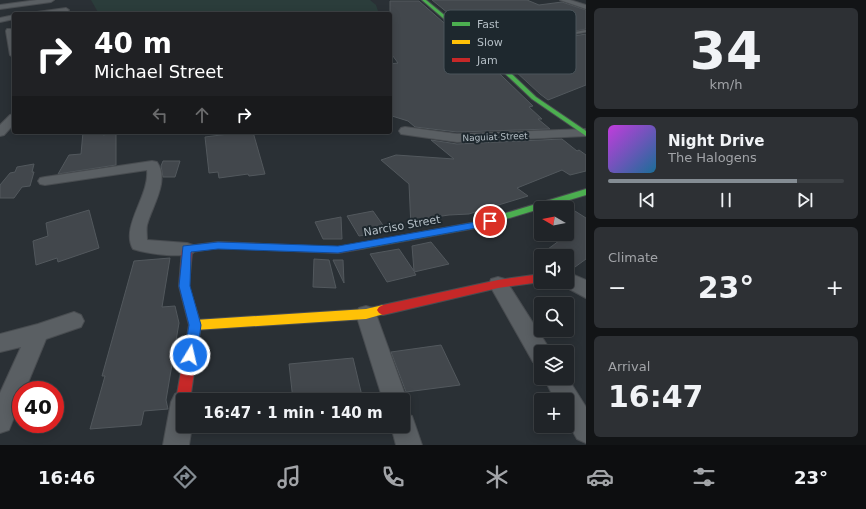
<!DOCTYPE html>
<html lang="en">
<head>
<meta charset="utf-8">
<style>
	:root { --surface:#202428; --page:#2d3034; --text:#f1f3f6; --muted:#a2a4a8; --line:#3d4145; --accent:#848c93 }
	body { margin:0; font-family:"DejaVu Sans",sans-serif; background:var(--page); color:var(--text); height:100vh; display:flex; flex-direction:column; font-size:15px; white-space:nowrap }
	* { box-sizing:border-box; margin:0 }
	p { font-size:13px; color:var(--muted) }
	.icon { flex:none; width:22px; height:22px; fill:none; stroke:currentColor; stroke-width:2; stroke-linecap:round; stroke-linejoin:round }
	.map { position:relative; flex:1; overflow:hidden }
	.sheet { display:flex; flex-direction:column; gap:8px; padding:8px; background:#121416; width:280px }
	.sheet>* { flex:none }
	.top-card { position:absolute; left:12px; top:12px; width:380px; height:122px; border-radius:4px; box-shadow:0 2px 10px #0003,0 0 0 1px var(--line); background:#202124; color:#fff; overflow:hidden }
	.needle { width:26px; rotate:279deg }
	.controls { position:absolute; left:534px; top:201px; display:grid; gap:8px }
	.controls a { display:grid; place-items:center; width:40px; height:40px; border-radius:4px; background:var(--surface); box-shadow:0 2px 10px #0003,0 0 0 1px var(--line); font-size:20px }
	.speed { position:absolute; left:12px; top:381px; display:flex; gap:8px; font-size:20px; font-weight:700; text-align:center }
	.speed>* { display:grid; place-content:center; width:52px; height:52px; border-radius:50%; background:var(--surface); box-shadow:0 2px 10px #0003,0 0 0 1px var(--line); line-height:1 }
	.speed .limit { border:6px solid #d22; background:#fff; color:#111 }
	.pin { position:absolute; display:grid; place-items:center; width:34px; height:34px; color:#fff; margin:-17px; border:2px solid #fff; border-radius:50%; box-shadow:0 1px 4px #0007 }
	.me { position:absolute; width:44px; margin:-22px; rotate:9deg; stroke-linejoin:round; filter:drop-shadow(0 0 3px #0008) }
	.turn { display:flex; align-items:center; gap:14px; height:84px; padding:0 16px; font-size:18px }
	.turn .icon { width:52px; height:52px; stroke-width:2.5 }
	.turn b { display:block; font-size:28px; line-height:34px }
	.lanes { display:flex; align-items:center; height:38px; padding:0 16px; background:#0003; justify-content:center; gap:20px; direction:ltr }
	.lanes .off { opacity:.35 }
	.big { font-size:30px; font-weight:700; line-height:1.1 }
	.sheet .tile { flex:1; display:flex; flex-direction:column; justify-content:center; gap:6px; min-width:0; padding:0 14px; border-radius:6px; background:var(--page) }
	.sheet .dial { align-items:center; gap:0 }
	.dial b { font-size:52px; line-height:1 }
	.song { display:flex; align-items:center; gap:12px }
	.cover { width:48px; height:48px; border-radius:6px; background:linear-gradient(135deg,hsl(290 70% 55%),hsl(200 70% 35%)) }
	.played { height:4px; border-radius:2px; background:linear-gradient(90deg,var(--accent) 80%,var(--line) 80%) }
	.keys { display:flex; justify-content:space-around; direction:ltr }
	.heat { display:flex; justify-content:space-between; align-items:center; font-size:22px; direction:ltr }
	.trip { position:absolute; left:176px; top:393px; width:234px; height:40px; border-radius:4px; background:var(--surface); box-shadow:0 2px 10px #0003,0 0 0 1px var(--line); font-weight:700; line-height:40px; text-align:center }
	.tab-bar { display:flex; height:64px; justify-content:space-around; align-items:center; background:#0d0e10; color:var(--muted) }
	.tab-bar .icon { width:28px; height:28px }
	.tab-bar .on { color:var(--accent) }
	.tab-bar b { font-size:18px; color:var(--text) }
	main { display:flex; flex:1; min-height:0 }
	.map>svg:first-child { display:block }
	.green { fill:#2b3d3b }
	.building { fill:#42474c; stroke:#52585d }
	.lines { fill:none; stroke-linecap:round; stroke-linejoin:round }
	.lane-casing { stroke:#484c50; stroke-width:2 }
	.street-casing { stroke:#484c50; stroke-width:2 }
	.fast-casing { stroke:#484c50; stroke-width:2 }
	.slow-casing { stroke:#484c50; stroke-width:2 }
	.jam-casing { stroke:#484c50; stroke-width:2 }
	.lane { fill:#5a5f63; fill-rule:evenodd }
	.street { fill:#5a5f63; fill-rule:evenodd }
	.fast { fill:#4caf50; fill-rule:evenodd }
	.slow { fill:#ffc107; fill-rule:evenodd }
	.jam { fill:#c62828; fill-rule:evenodd }
	.route { fill:#1a73e8; stroke:#114b97 }
	.labels { text-anchor:middle; dominant-baseline:central; stroke-width:4; stroke-linejoin:round; paint-order:stroke }
	.far-street-label { font-size:9px; fill:#b4bec5; stroke:#1e282e }
	.street-label { font-size:11px; fill:#b4bec5; stroke:#1e282e }
	.key { fill:#1e282e; stroke:#4b555b; stroke-width:1 }
	.key-label { font-size:11px; fill:#b4bec5 }
</style>
</head>
<body>
<main>
<div class="map">
<svg width="586" height="445" viewBox="0 0 586 445">
	<rect width="100%" height="100%" fill="#2a3035"/>
	<!-- green -->
	<path class="green" d="M91,0H370L376,5L379,14H99Z"/>
	<!-- building -->
	<path class="building" d="M432,0H527L539,5L562,2L586,10V29L544,37L486,44Z
		M390,1H419L475,50L533,106L529,107L542,119H538L550,129L457,132L415,127L408,121L392,116L390,95V64L398,63L390,52Z
		M586,34V85L548,100L540,94L490,48L544,41Z
		M83,132H103V135L116,133V165L58,174L69,155L81,154Z
		M244,132H253L265,174L249,176L248,174L219,178L218,172L209,173L205,137Z
		M562,139L577,151L579,150L586,155V171L570,175L562,170L517,188L528,196L469,214L449,215L414,220L419,226L411,227L409,184L381,160L396,155L454,159L431,140L457,144Z
		M163,161H180L175,177H163L161,166Z
		M34,164L32,172H34L30,186L22,187L14,198H0V185L10,173L15,172L17,167Z
		M567,206L586,218V259L575,267L567,261V256H559L548,249L567,235Z
		M89,210L99,248L58,262L57,258L36,265L33,241L48,236L46,223Z
		M373,211L387,231L359,236L347,216Z
		M341,217L342,239H323L315,222Z
		M431,242L449,264L414,272L416,275L387,282L370,254L399,249L414,271L412,246Z
		M170,258L162,307L175,306L179,323L166,400L168,409L144,411L141,425L90,429L105,376H102L134,261Z
		M314,259L329,260L336,288L313,287Z
		M333,260H343L344,283Z
		M441,345L460,385L406,392L391,352Z
		M353,358L363,400H293L289,364Z"/>
	<g class="lines">
		<!-- lane casing -->
		<g class="lane-casing">
			<path id="lane" d="M586,30V32L544,40L480,48L478,47L544,38Z"/>
		</g>
		<!-- street casing -->
		<g class="street-casing">
			<path id="street" d="M37,0H54L51,2L0,9V5Z
				M560,0H570L586,5V9Z
				M66,8L69,10L68,11L52,14H34L37,12Z
				M14,15V19L0,22V18Z
				M7,29H10L14,31V58L10,55L6,31Z
				M14,114V124L4,135L0,136V125L10,115Z
				M405,127L457,134L585,129L586,136L457,142L401,134L399,131L401,128Z
				M152,161L157,162C170,181 152,206 147,225C146,230 147,235 147,240L187,243L193,245L196,249L193,253C178,258 149,254 133,249C120,227 150,195 147,170L45,185L40,184L38,181L40,178L45,177Z
				M567,272L586,280V298L560,284L559,282H567Z
				M498,277L505,279L549,348L551,352H541V365L533,362L489,284L491,279Z
				M366,306L373,308L376,314L407,400L403,409V400H383L356,314L359,308Z
				M74,312L81,315L84,321L81,327L46,339L25,390H21V400L9,430L0,433V393L21,347L0,352V334L38,324Z
				M567,377L586,407V443L577,439L567,421V400H555L544,378H567Z
				M183,390L191,394L194,400H183V426H192L189,445H163L171,402L175,394Z
				M403,413L412,416L422,445H396L391,426H403Z"/>
		</g>
		<!-- fast casing -->
		<g class="fast-casing">
			<path id="fast" d="M422,0H426L482,46L536,97L586,131V136L532,99L478,48Z
				M586,189V195L476,228L361,249L358,248L356,246L358,244L361,243L476,222Z"/>
		</g>
		<!-- slow casing -->
		<g class="slow-casing">
			<path id="slow" d="M383,305L387,307L389,310L387,313L366,319L195,330L191,329L189,325L191,321L195,320L366,309Z"/>
		</g>
		<!-- jam casing -->
		<g class="jam-casing">
			<path id="jam" d="M218,242L338,247L361,243L364,244L366,246L364,248L361,249L338,253L218,248L192,252L189,286L201,325L190,400H183V407L178,405L176,400L189,325L179,286L182,249L184,247L187,246Z
				M541,274V282L498,288L383,315L379,313L377,310L379,307L383,305L498,280Z"/>
		</g>
		<!-- lane -->
		<use href="#lane" class="lane"/>
		<!-- street -->
		<use href="#street" class="street"/>
		<!-- fast -->
		<use href="#fast" class="fast"/>
		<!-- slow -->
		<use href="#slow" class="slow"/>
		<!-- jam -->
		<use href="#jam" class="jam"/>
	</g>
	<!-- route -->
	<path class="route" d="M490,218L494,221L493,223L476,228L338,253L218,249L191,252L190,286L201,325L197,355L195,359L190,361L186,359L184,355L189,325L179,286L183,246L218,242L338,246L476,222Z"/>
	<g class="labels">
		<!-- far-street labels -->
		<g class="far-street-label">
			<text transform="translate(495 137) rotate(-2)">Naguiat Street</text>
		</g>
		<!-- street labels -->
		<g class="street-label">
			<text transform="translate(402 226) rotate(-10)">Narciso Street</text>
		</g>
	</g>
	<!-- legend -->
	<rect x="444" y="10" width="132" height="64" rx="6" class="key"/>
	<rect x="452" y="22" width="18" height="4" fill="#4caf50"/>
	<rect x="452" y="40" width="18" height="4" fill="#ffc107"/>
	<rect x="452" y="58" width="18" height="4" fill="#c62828"/>
	<g class="key-label">
		<text x="477" y="28">Fast</text>
		<text x="477" y="46">Slow</text>
		<text x="477" y="64">Jam</text>
	</g>
</svg>
<div class="controls">
<a><svg class="needle" viewBox="-14 -14 28 28"><path d="M0-13l5 13h-10z" fill="#e53935"/><path d="M0 13l5-13h-10z" fill="#a2a4a8"/></svg></a>
<a><svg class="icon" aria-label="sound" viewBox="0 0 24 24"><path d="M4 9h4l5-4v14l-5-4H4zM17 9q2 3 0 6"/></svg></a>
<a><svg class="icon" aria-label="search" viewBox="0 0 24 24"><circle cx="10" cy="10" r="6"/><path d="M15 15l6 6"/></svg></a>
<a><svg class="icon" aria-label="layers" viewBox="0 0 24 24"><path d="M12 4l9 5-9 5-9-5zM3 14l9 5 9-5"/></svg></a>
<a>+</a>
</div>
<div class="speed"><div class="limit">40</div></div>
<div class="pin" style="left:490px;top:221px;background:#d93025"><svg class="icon" aria-label="arrive" viewBox="0 0 24 24"><path d="M6 21V4h12l-3 4 3 4H6"/></svg></div>
<svg class="me" style="left:190px;top:355px" viewBox="-20 -20 40 40"><circle r="17" fill="#1a73e8" stroke="#fff" stroke-width="3"/><path d="M0-11L8 9 0 5-8 9z" fill="#fff"/></svg>
<div class="trip">16:47 · 1 min · 140 m</div>
<div class="top-card">
<div class="turn"><svg class="icon" aria-label="right" viewBox="0 0 24 24"><path d="M7 20v-9h11M14 6l5 5-5 5"/></svg><div><b>40 m</b>Michael Street</div></div>
<div class="lanes"><svg class="icon off" aria-label="left" viewBox="0 0 24 24"><path d="M17 20v-9H6M10 6l-5 5 5 5"/></svg><svg class="icon off" aria-label="ahead" viewBox="0 0 24 24"><path d="M12 20V5M6 11l6-6 6 6"/></svg><svg class="icon" aria-label="right" viewBox="0 0 24 24"><path d="M7 20v-9h11M14 6l5 5-5 5"/></svg></div>
</div>
</div>
<section class="sheet">
<div class="tile dial"><b>34</b><p>km/h</p></div>
<div class="tile">
<div class="song"><i class="cover"></i><div><b>Night Drive</b><p>The Halogens</p></div></div>
<div class="played"></div>
<div class="keys"><svg class="icon" aria-label="previous" viewBox="0 0 24 24"><path d="M18 5L8 12l10 7zM5 5v14"/></svg><svg class="icon" aria-label="pause" viewBox="0 0 24 24"><path d="M8 5v14M16 5v14"/></svg><svg class="icon" aria-label="next" viewBox="0 0 24 24"><path d="M6 5l10 7-10 7zM19 5v14"/></svg></div>
</div>
<div class="tile"><p>Climate</p>
<div class="heat"><a>−</a><b class="big">23°</b><a>+</a></div>
</div>
<div class="tile"><p>Arrival</p><b class="big">16:47</b></div>
</section>
</main>
<nav class="tab-bar">
<b>16:46</b>
<svg class="icon on" aria-label="directions" viewBox="0 0 24 24"><path d="M12 3l9 9-9 9-9-9zM9 14v-3h6M13 9l2 2-2 2"/></svg>
<svg class="icon" aria-label="music" viewBox="0 0 24 24"><path d="M9 18V5l10-2v13"/><circle cx="6" cy="18" r="3"/><circle cx="16" cy="16" r="3"/></svg>
<svg class="icon" aria-label="phone" viewBox="0 0 24 24"><path d="M5 4h4l2 5-3 2q2 4 5 5l2-3 5 2v4C11 20 4 13 5 4z"/></svg>
<svg class="icon" aria-label="climate" viewBox="0 0 24 24"><path d="M12 3v18M4 7l16 10M4 17L20 7"/></svg>
<svg class="icon" aria-label="car" viewBox="0 0 24 24"><path d="M5 17H2v-5l4-1 3-4h7l3 4 3 1v5h-3M9 17h6M6 11h13"/><circle cx="7" cy="17" r="2"/><circle cx="17" cy="17" r="2"/></svg>
<svg class="icon" aria-label="filters" viewBox="0 0 24 24"><path d="M4 7h16M4 17h16"/><circle cx="9" cy="7" r="2"/><circle cx="15" cy="17" r="2"/></svg>
<b>23°</b>
</nav>
</body>
</html>
